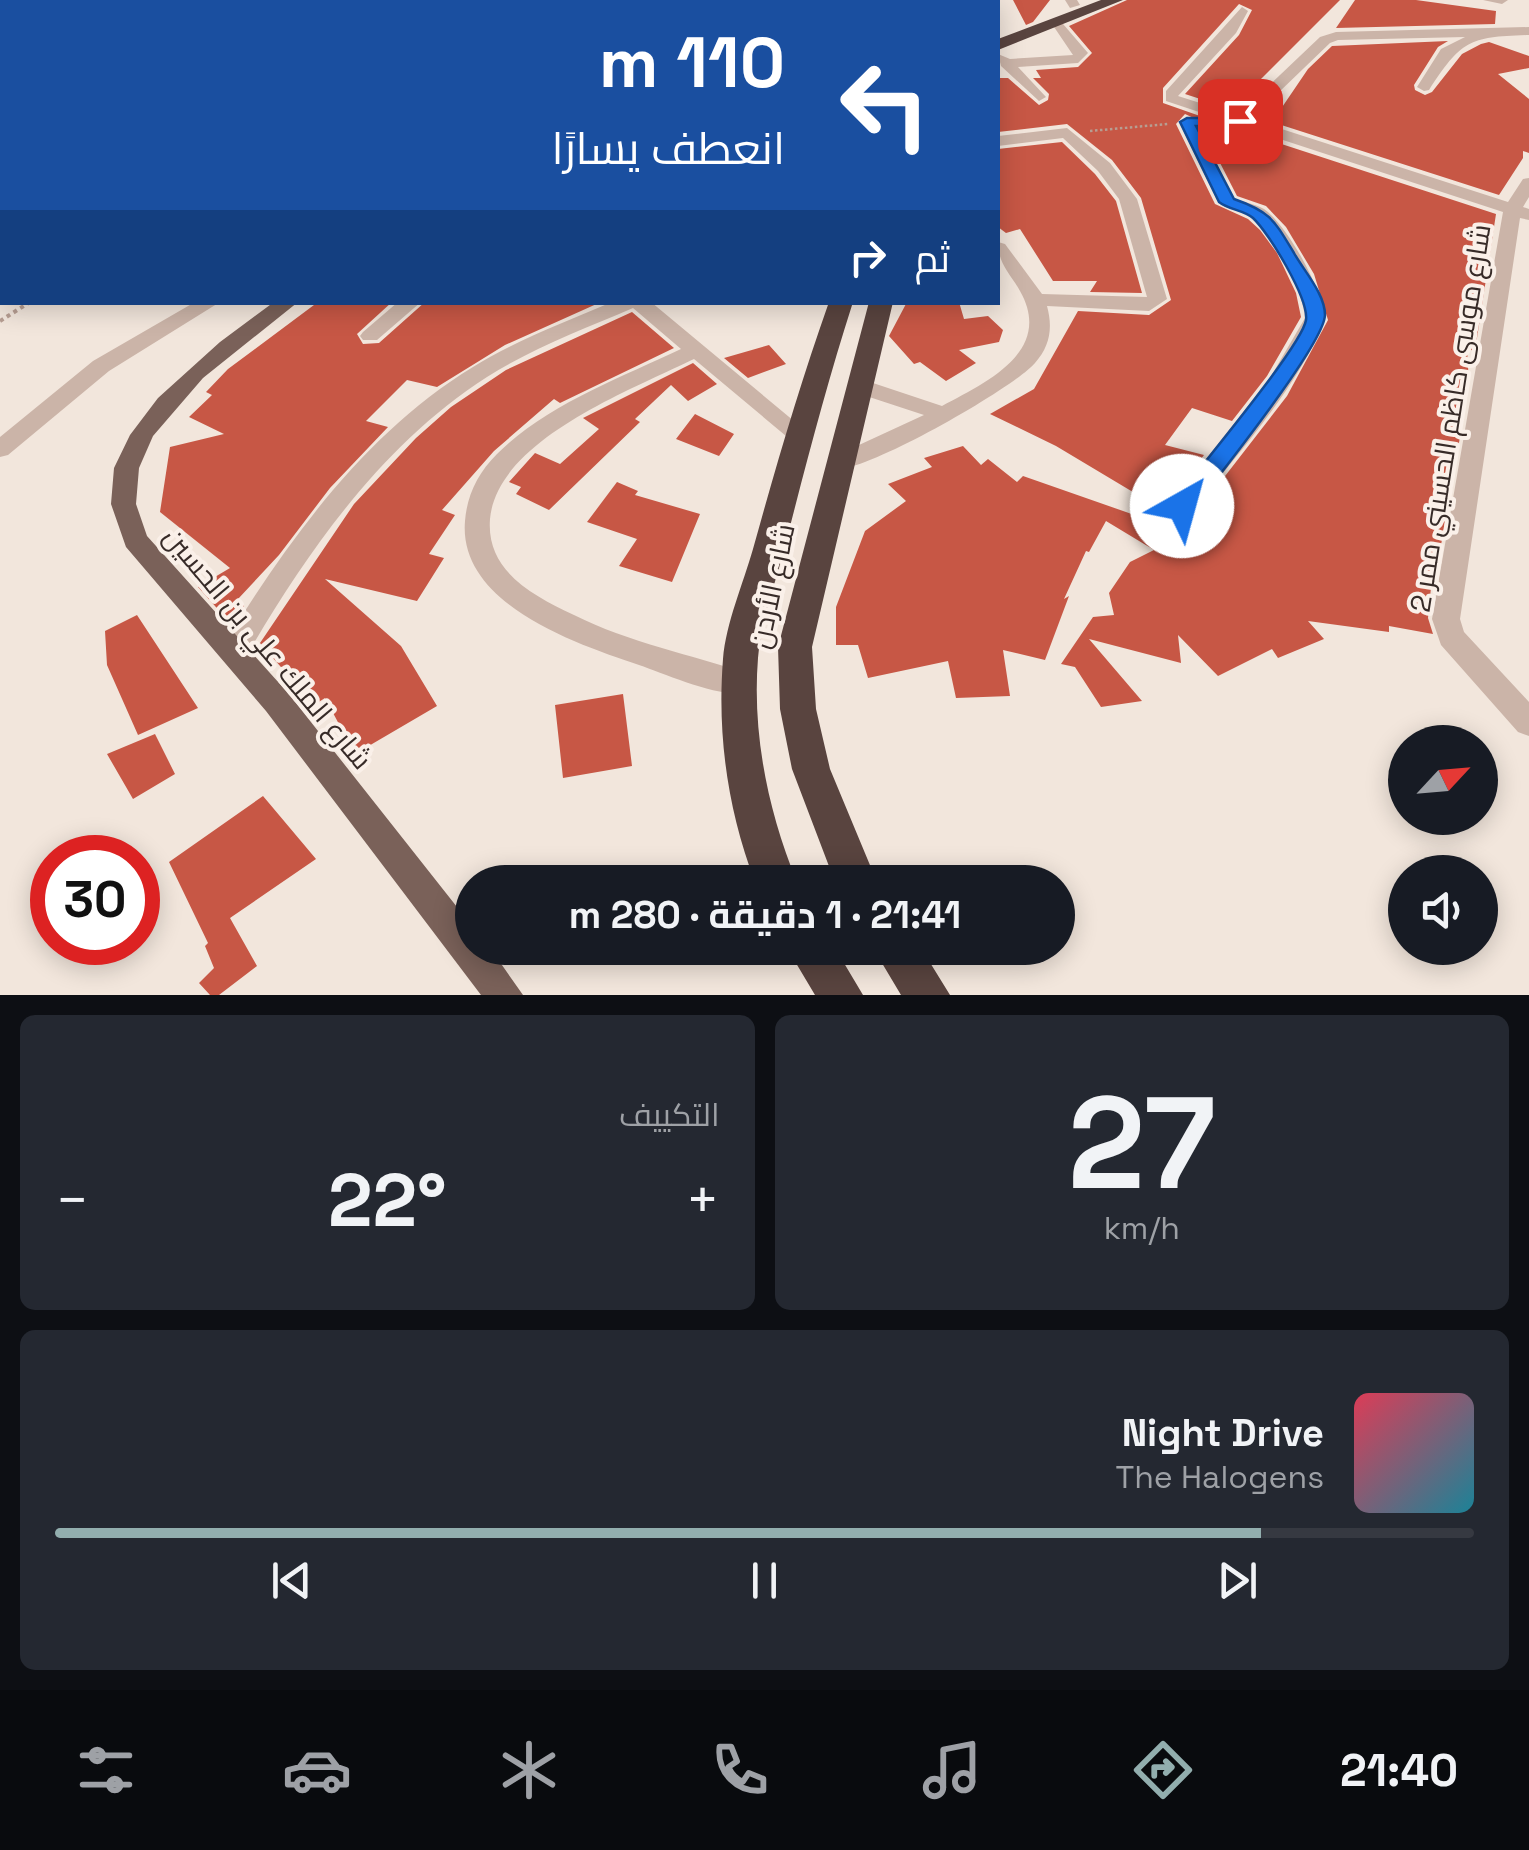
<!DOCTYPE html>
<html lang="ar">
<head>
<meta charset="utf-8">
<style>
	:root { --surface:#171b24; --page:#242831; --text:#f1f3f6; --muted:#9ea1a6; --line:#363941; --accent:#92aeae }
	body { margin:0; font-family:"Space Grotesk",Cairo,sans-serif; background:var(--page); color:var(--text); direction:rtl; height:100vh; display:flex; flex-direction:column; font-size:38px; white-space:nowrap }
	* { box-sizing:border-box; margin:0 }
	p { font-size:32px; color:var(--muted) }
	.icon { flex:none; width:55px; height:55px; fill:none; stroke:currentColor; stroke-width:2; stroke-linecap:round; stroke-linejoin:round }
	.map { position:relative; height:995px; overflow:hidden; direction:ltr }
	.drawer { display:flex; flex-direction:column; gap:20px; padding:20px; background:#0d0f14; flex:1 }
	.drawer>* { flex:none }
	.guide { position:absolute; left:0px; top:0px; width:1000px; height:305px; box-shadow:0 5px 25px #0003; direction:rtl; background:#1a4fa0; color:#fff; overflow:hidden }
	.needle { width:65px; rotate:64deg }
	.buttons { position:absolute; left:1388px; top:725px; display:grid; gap:20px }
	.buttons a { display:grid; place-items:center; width:110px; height:110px; border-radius:50%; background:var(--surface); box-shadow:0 5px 25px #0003; font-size:50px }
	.speed { position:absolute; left:30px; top:835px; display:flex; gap:20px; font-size:50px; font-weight:700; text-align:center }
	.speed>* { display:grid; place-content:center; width:130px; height:130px; border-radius:50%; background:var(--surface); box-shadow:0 5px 25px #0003; line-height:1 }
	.speed .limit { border:15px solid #d22; background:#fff; color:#111 }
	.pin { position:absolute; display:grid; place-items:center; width:85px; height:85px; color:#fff; margin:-42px; border-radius:20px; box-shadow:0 5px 15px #0006 }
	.me { position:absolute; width:110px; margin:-55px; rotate:38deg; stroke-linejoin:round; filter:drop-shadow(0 0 8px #0008) }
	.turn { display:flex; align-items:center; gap:35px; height:210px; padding:0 50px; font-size:45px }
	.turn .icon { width:130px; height:130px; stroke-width:2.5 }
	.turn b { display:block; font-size:70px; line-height:85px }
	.then { display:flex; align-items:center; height:95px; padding:0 50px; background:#0003; gap:20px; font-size:38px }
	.big { font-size:75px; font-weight:700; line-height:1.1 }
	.drawer .tile { flex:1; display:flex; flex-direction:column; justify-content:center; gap:15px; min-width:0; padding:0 35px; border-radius:15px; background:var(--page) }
	.drawer .dial { align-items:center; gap:0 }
	.dial b { font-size:130px; line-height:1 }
	.song { display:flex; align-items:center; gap:30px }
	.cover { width:120px; height:120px; border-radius:15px; background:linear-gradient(135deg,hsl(350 70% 55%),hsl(190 70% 35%)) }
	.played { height:10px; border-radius:5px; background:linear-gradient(90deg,var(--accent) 85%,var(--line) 85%) }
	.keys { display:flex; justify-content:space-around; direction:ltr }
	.heat { display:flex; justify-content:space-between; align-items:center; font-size:55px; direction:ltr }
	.drawer .tiles { flex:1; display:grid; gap:20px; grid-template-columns:1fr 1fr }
	.tile:last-child { grid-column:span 2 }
	.trip { position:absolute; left:455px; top:865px; width:620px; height:100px; border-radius:50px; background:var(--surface); box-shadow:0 5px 25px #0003; font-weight:700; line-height:100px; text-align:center; direction:rtl }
	.tabs { display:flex; height:160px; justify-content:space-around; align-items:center; background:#090b0e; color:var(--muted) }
	.tabs .icon { width:70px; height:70px }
	.tabs .current { color:var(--accent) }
	.tabs b { font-size:45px; color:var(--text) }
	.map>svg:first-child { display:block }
	.building { fill:#c75745 }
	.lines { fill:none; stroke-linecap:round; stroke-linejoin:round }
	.major-tunnel { stroke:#cdc1b8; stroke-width:15; stroke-dasharray:15 8; stroke-linecap:butt }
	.path-far1 { stroke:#b79e92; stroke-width:2.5; stroke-dasharray:2.5 2.5; stroke-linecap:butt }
	.path { stroke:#b79e92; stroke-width:4; stroke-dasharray:4 4; stroke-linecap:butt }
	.minor { fill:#cbb4a8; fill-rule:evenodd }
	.major { fill:#7a6159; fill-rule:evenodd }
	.highway { fill:#59443f; fill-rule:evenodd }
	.route { fill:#1a73e8; stroke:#114b97; stroke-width:2.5 }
	.labels { text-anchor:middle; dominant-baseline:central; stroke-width:8; stroke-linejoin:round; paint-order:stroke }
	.street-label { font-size:28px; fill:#372b28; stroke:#faf0e9 }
</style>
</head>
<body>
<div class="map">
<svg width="1529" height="995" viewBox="0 0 1529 995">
	<rect width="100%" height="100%" fill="#f2e6dc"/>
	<!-- building -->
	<path class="building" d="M1013,0H1050L1033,22L1026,25Z
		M1127,0H1340L1231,109L1185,94L1239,35L1252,10L1239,4L1163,88V103L1217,122L1221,128L1239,130L1496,214L1475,351L1467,349L1469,384L1466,402L1462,401L1463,420L1437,568L1433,567L1428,618L1433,634L1389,626V632L1308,621L1324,639L1278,658L1272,649L1218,676L1178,635L1181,663L1089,639L1142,701L1101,707L1075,667L1061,664L1093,617L1114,615L1109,593L1130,562L1154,550L1106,521L1089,552L1086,551L1064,599L1069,596L1045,660L1003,650L1010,696L956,698L948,661L868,678L858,645H836V607L865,531L906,501L888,484L932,467L924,458L963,446L981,465L988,459L1017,482L1023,476L1166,526L1163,535L1199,545L1227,493L1215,489L1287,396L1328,320L1314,274L1286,227L1266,206L1237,196L1198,120L1185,114L1176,124L1215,204L1248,219L1260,230L1277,253L1296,293L1301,317L1267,376L1232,421L1192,408L1165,445L1204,455L1166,505L1168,513L1056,446L990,414L1034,389L1078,311L1149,315L1171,300L1141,198L1112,160L1067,124L998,132V78H1008L1039,105L1048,100L1049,94L1033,78H1041L1036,70L1078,67L1092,53L1069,26Z
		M1355,0H1416L1496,11L1495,24L1336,28Z
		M1448,41L1438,47L1414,85L1415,90L1425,95L1432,92L1462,54L1481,44L1489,42L1529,56V68L1498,74L1529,99V153L1523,151V158L1499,195L1272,122L1308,69L1332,46Z
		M1062,142L1095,174L1116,201L1142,293L1090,292L1097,281H1053L1020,229L1006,233L998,227V149Z
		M318,302H392L357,334L363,344L379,343L425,302H601L505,345L437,387L407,380L366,421L388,427L330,488L279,555L238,599L244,606L232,625L198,587L230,568L160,512L170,447L224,434L189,417L212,395L206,392L228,369Z
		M907,302H959L964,319L988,316L1003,330L999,342L959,350L976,363L946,381L920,362L914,364L889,336Z
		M632,312L674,348L560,403L554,399L494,451L442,510L455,515L429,554L444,558L417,601L325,579L401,646L437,706L355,754L325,698L314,705L260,643L354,504L416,438L451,407L506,370Z
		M769,345L786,364L748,378L724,358Z
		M693,363L717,384L688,401L671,385L635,419L640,422L549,510L516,494L521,487L509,482L535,453L560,464L599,429L583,418Z
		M695,414L734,434L719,456L676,439Z
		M617,482L638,491L635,495L700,514L672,582L619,566L637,539L587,522Z
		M137,615L198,708L138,735L107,665L105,631Z
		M623,694L632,766L563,778L555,705Z
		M155,734L175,774L133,799L107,754Z
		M263,796L316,859L230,918L257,966L219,995H210L199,983L214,968L205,946L208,943L169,862Z"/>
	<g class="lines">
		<!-- major-tunnel -->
		<path class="major-tunnel" d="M437,0L445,2"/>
		<!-- path-far1 -->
		<path class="path-far1" d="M1090,131L1168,124"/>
		<!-- path -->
		<path class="path" d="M0,321L30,302"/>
		<!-- minor -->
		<path class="minor" d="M1065,0H1077L1080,5L1070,8Z
			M1483,0H1508L1502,4Z
			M1242,7L1248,11L1236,33L1178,96L1238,115L1320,37L1336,32L1529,27V35C1469,37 1462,40 1429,90L1424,91L1417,87L1441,49L1465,37L1338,40L1330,43L1251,119L1508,202L1523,179L1529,178V197L1523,207L1529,209V220L1520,218L1460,619L1464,632L1529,702V736L1518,732L1441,645L1432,619L1503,212L1240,126L1221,124L1220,119L1166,101V91Z
			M1057,17L1088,53L1078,63L1018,67L1046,97L1039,101L1001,66L998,54L1010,59L1073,55L1050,21Z
			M0,21H2V29H0Z
			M1187,117L1195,122L1234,199C1244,202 1255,204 1264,209C1288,226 1322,289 1325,318C1300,386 1236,455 1191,513H1173L1169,507L1173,501L1270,378L1305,318C1302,287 1278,239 1254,219C1243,210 1228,211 1218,202L1179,122Z
			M1067,128L1110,163L1137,199L1167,299L1149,311L1047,306C1053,328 1050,346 1035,363C1014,388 860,476 833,469L830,463L833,457L924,415L851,391L848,386L851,381H867L942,406C987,382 1054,351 1020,291C1010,273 998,264 998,242L1005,244L1042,294L1147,297L1119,199L1098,171L1063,138L998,146V136Z
			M195,302H220L109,371L8,455L0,457V437L93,361Z
			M398,302H421L377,340H363L360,336L363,332Z
			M612,302H651L812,436L800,444L792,441L694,359C631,390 497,440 490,519C486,571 532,595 574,615C630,643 690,654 748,674L753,683L748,692C724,700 665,674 639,665C576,644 458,604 465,521C467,495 478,473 497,454C546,405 620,378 681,349L633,308C584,329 533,348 487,377C381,445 306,553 244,660L234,664L224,660L220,652L224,644C289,539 366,432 473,367C517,340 565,322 612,302Z"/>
		<!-- major -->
		<path class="major" d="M511,0H523L524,2H512Z
			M274,302H298L203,378L153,436L139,468L136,504L147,536L288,693L472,926V948H490L523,995H481L266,711L126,547L111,504L114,468L130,435L158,398L220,342Z"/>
		<!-- highway -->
		<path class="highway" d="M1101,0H1123L998,50V39Z
			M829,302H853C827,383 806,464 785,546C776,582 761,621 758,658C752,734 768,811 797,882H755C728,811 717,736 723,659C726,623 743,584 753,549C776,466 800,384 829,302Z
			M869,302H893L812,647L816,709L830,769L877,882H835L792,769L780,709L778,647Z
			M787,948H835L863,995H815Z
			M873,948H921L950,995H901Z"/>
	</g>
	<!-- route -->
	<path class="route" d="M1187,118H1245V124L1240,126H1196L1234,199C1271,212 1274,220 1294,253C1304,271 1325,294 1325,315C1324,345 1215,480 1191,512H1174L1171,506L1174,501C1197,471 1302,346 1306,320C1309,299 1269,233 1253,218C1244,210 1229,210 1219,202L1180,122Z"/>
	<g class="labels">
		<!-- street labels -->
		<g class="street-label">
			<text transform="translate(1450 418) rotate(-81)">شارع موسى كاظم الحسيني ممر 2</text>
			<text transform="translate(772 586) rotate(-78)">شارع الأردن</text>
			<text transform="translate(268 648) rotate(50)">شارع الملك علي بن الحسين</text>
		</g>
	</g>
</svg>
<div class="buttons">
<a><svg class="needle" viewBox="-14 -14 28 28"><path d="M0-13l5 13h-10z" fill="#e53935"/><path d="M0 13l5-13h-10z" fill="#9ea1a6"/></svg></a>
<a><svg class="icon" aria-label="sound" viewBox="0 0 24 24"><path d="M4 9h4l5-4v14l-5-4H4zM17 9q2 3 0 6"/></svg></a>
</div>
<div class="speed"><div class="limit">30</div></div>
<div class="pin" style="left:1240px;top:121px;background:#d93025"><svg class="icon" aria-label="arrive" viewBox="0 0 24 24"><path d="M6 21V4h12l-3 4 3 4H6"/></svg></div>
<svg class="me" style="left:1182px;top:506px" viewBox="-20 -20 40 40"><circle r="19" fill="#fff"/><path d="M0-13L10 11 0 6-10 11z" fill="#1a73e8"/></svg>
<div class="trip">21:41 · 1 دقيقة · 280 m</div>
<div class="guide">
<div class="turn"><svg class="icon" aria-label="left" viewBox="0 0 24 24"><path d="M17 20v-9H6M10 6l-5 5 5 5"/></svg><div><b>110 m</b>انعطف يسارًا</div></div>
<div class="then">ثم<svg class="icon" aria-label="right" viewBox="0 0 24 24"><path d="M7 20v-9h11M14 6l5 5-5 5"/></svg></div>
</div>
</div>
<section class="drawer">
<div class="tiles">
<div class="tile dial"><b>27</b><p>km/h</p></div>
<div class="tile"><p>التكييف</p>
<div class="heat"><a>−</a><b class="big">22°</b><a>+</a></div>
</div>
<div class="tile">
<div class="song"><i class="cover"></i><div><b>Night Drive</b><p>The Halogens</p></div></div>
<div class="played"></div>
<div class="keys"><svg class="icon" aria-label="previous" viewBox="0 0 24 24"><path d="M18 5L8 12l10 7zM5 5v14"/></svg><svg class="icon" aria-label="pause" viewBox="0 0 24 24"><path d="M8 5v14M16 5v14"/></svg><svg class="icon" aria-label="next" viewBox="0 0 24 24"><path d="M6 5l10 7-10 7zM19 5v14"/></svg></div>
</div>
</div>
</section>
<nav class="tabs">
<b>21:40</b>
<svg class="icon current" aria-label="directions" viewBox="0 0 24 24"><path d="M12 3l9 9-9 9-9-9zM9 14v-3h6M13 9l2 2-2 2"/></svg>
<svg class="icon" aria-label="music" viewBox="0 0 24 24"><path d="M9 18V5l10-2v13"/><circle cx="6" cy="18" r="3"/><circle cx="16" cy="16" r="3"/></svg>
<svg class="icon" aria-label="phone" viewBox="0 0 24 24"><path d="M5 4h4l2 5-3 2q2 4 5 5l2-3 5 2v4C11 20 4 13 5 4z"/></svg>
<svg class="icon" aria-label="climate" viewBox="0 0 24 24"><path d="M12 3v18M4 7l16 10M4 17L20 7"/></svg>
<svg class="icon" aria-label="car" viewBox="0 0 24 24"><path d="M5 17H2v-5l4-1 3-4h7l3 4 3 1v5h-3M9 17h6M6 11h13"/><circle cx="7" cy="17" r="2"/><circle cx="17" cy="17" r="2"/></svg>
<svg class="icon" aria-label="filters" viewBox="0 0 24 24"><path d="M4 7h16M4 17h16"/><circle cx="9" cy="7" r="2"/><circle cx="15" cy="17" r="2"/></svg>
</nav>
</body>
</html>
